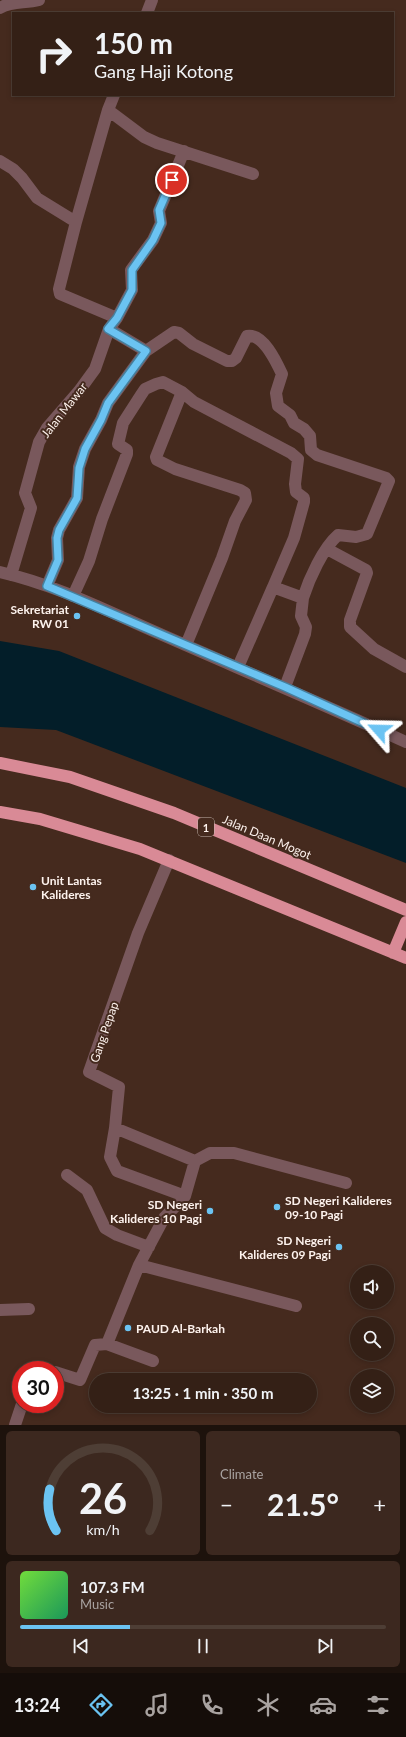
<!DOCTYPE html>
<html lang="en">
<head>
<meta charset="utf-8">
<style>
	:root { --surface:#342016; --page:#3c281f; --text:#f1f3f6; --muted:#a9a3a1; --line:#4e3e35; --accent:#6bc3f2 }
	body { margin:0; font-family:Lato,sans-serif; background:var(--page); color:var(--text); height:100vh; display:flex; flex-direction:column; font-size:15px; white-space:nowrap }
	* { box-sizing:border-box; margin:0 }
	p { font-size:13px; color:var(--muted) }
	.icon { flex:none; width:22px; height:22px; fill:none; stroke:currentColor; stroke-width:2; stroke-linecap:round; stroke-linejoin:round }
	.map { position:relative; height:1425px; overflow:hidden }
	.panel { display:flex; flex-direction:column; gap:6px; padding:6px; background:#1d120c; flex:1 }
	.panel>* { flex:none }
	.banner { position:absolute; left:12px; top:12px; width:382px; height:84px; border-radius:0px; box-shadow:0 2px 6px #0003,0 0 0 1px var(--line); background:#342016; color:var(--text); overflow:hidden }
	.tools { position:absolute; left:350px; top:1265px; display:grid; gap:8px }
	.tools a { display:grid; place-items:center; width:44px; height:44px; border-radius:50%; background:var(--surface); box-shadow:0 2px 6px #0003,0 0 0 1px var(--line); font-size:20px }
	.speed { position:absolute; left:12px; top:1361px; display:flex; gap:8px; font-size:20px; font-weight:700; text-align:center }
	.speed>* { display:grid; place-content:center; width:52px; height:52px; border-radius:50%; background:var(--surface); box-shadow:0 2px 6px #0003,0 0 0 1px var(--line); line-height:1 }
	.speed .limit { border:6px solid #d22; background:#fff; color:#111 }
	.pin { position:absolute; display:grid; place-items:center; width:34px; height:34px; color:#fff; margin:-17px; border:2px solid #fff; border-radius:50%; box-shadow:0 1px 4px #0007 }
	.me { position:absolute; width:44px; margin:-22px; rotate:295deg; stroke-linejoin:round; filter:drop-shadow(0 0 3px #0008) }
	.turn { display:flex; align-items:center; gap:14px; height:84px; padding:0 16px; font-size:18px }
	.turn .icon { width:52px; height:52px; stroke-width:2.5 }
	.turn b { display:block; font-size:28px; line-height:34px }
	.big { font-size:30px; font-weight:700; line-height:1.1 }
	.panel .card { flex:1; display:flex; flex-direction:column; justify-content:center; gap:6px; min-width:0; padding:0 14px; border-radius:6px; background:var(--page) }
	.panel .dial { align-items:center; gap:0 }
	.dial svg { height:104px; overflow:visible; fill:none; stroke:var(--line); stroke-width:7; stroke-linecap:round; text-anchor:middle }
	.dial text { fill:var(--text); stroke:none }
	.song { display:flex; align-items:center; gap:12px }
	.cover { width:48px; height:48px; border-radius:6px; background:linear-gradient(135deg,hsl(100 70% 55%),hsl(150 70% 35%)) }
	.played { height:4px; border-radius:2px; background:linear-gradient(90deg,var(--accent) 30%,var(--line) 30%) }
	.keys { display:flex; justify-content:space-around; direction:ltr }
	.heat { display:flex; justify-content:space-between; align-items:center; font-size:22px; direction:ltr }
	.panel .tiles { flex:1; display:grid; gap:6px; grid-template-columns:1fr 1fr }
	.card:last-child { grid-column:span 2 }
	.trip { position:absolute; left:89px; top:1373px; width:228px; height:40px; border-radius:20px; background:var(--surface); box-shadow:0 2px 6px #0003,0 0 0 1px var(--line); font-weight:700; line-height:40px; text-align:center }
	.tabs { display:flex; height:64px; justify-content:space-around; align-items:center; background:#150d09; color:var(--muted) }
	.tabs .icon { width:28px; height:28px }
	.tabs .active { color:var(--accent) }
	.tabs b { font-size:18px; color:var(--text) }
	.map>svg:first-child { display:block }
	.water { fill:#031e29 }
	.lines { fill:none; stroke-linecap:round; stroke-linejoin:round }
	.street { stroke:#79585c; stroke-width:12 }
	.highway { stroke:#d98a96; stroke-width:12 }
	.route-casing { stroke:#467f9d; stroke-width:10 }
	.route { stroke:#6bc3f2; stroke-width:7 }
	.poi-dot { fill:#6bc3f2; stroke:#452a1e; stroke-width:1.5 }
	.labels { text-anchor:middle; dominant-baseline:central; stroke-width:4; stroke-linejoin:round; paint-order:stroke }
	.shield { fill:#452a1e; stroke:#c6b6af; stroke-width:1 }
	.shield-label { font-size:11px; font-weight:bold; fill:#fdf2ed }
	.street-label { font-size:12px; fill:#fdf2ed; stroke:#452a1e }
	.poi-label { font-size:12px; font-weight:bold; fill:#fdf2ed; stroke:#452a1e; text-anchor:end }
</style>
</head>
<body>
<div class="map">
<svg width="406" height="1425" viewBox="0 0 406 1425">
	<rect width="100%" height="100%" fill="#452a1e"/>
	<!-- water -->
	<path class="water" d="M0,641L59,651L406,788V863L56,730L0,727Z"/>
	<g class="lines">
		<!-- street -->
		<path class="street" d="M0,8C13,0 25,4 39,0
			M147,13L152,0
			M108,110L144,137L157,143L253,174
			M0,161L13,169L22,178L37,198L76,222L59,289L60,294L117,318
			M76,222L108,110L114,95
			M109,329L146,351
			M182,392L156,457L157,460L175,469L240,490L245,493L246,500L235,521L222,558L186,645
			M327,549L366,570L367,573L350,620V627L374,649L406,667
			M0,572C58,585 113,614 167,637C247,672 327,706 406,742
			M11,575L31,508L25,493L39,442L47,428L79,391L95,369L109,329L117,318L132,290L131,270L153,240L161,223L159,211L184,151
			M47,586L58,560L57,538L59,530L77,498L79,467L85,449L101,420L108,403L146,351L174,332L179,333L193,344L227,361H232L236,358L247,336C263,333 276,361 282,374L276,393L278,406L290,415L294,423L304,429L310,436L311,450L317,455L386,478L389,481L367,534L356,537L338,535C323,548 309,579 303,598
			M73,596L89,561L102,519L127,454V450L118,444L123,423L141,395L145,389L156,384L163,382L182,392L194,402L291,453L298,459L295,484L296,492L304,498V502L294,538L273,587L303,598L301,616L306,627L305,634L285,687
			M238,667L273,587
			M169,860L138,933L89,1072L119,1087L115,1128L110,1157L117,1171L185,1196
			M195,1161L210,1153H234L346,1183
			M67,1175L87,1190L105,1228L117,1235L149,1247
			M139,1265L296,1306
			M0,1310L29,1309
			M107,1344L153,1361
			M36,1370L41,1368L48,1370
			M55,1372L80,1380L95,1345L107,1344L139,1265L164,1218L185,1196L195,1161L115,1128
			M15,1425L22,1404"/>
		<!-- highway -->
		<path class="highway" d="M0,763L70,777L174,813L406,910
			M0,812L40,819L140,849L406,958
			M393,953L406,922"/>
	</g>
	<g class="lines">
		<!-- route casing -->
		<g class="route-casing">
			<path id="route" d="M172,180L159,210L161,223L153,240L132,270V290L117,318L108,329L146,351L108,403L101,420L85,449L79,468L77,498L59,530L57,538L58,560L47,586L285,687L379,730"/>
		</g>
		<!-- route -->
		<use href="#route" class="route"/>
	</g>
	<!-- markers -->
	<g class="poi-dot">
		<circle cx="77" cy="616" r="4"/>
		<circle cx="33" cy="887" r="4"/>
		<circle cx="277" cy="1207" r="4"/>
		<circle cx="210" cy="1211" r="4"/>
		<circle cx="339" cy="1247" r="4"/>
		<circle cx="128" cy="1328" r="4"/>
	</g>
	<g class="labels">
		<!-- shield labels -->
		<rect class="shield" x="198" y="818" width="16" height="18" rx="3"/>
		<g class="shield-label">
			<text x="206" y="827">1</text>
		</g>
		<!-- street labels -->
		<g class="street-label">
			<text transform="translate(64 410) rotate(-52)">Jalan Mawar</text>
			<text transform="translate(267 837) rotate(23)">Jalan Daan Mogot</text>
			<text transform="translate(104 1032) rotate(-71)">Gang Pepap</text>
		</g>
		<!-- poi labels -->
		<g class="poi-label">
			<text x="69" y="609">Sekretariat<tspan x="69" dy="14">RW 01</tspan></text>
			<text x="41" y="880" text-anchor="start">Unit Lantas<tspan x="41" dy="14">Kalideres</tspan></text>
			<text x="285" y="1200" text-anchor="start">SD Negeri Kalideres<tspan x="285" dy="14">09-10 Pagi</tspan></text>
			<text x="202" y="1204">SD Negeri<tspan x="202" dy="14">Kalideres 10 Pagi</tspan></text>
			<text x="331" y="1240">SD Negeri<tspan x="331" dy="14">Kalideres 09 Pagi</tspan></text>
			<text x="136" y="1328" text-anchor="start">PAUD Al-Barkah</text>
		</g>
	</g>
</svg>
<div class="tools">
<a><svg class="icon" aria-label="sound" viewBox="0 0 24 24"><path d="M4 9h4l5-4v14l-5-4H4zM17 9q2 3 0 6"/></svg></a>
<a><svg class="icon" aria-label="search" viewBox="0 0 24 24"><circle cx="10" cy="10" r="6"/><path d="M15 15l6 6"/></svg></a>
<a><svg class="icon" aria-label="layers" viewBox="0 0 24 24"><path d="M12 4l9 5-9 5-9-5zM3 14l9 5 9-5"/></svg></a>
</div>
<div class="speed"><div class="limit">30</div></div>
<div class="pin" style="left:172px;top:180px;background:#d93025"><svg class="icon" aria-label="arrive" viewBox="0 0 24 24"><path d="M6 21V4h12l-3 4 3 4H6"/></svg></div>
<svg class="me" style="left:379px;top:730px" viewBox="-20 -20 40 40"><path d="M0-17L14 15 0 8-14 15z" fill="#6bc3f2" stroke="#fff" stroke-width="4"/></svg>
<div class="trip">13:25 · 1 min · 350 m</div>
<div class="banner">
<div class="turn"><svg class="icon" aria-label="right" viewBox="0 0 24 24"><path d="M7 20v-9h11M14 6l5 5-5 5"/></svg><div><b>150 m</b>Gang Haji Kotong</div></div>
</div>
</div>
<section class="panel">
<div class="tiles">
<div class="card dial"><svg viewBox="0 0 100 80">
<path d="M14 69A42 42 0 1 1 86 69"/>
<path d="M14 69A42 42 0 0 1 9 37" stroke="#6bc3f2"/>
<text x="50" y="56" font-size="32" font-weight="700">26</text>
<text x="50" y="72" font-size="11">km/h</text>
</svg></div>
<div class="card"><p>Climate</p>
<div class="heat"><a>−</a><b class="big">21.5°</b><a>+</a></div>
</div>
<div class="card">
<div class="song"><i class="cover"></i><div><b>107.3 FM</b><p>Music</p></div></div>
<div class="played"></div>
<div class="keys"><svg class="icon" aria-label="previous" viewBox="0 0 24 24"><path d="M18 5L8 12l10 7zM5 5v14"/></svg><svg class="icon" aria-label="pause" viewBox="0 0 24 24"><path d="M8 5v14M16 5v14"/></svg><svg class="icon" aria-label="next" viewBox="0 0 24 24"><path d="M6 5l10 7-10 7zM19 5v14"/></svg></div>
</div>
</div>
</section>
<nav class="tabs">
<b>13:24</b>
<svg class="icon active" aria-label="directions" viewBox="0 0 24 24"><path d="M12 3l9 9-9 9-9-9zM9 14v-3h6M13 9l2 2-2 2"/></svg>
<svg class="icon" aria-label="music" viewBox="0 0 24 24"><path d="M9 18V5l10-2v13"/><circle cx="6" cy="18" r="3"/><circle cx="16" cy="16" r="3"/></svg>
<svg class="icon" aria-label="phone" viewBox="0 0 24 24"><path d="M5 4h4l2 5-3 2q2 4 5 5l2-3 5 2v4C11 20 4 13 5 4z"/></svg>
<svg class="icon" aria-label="climate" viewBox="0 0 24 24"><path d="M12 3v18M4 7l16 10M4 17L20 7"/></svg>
<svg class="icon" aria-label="car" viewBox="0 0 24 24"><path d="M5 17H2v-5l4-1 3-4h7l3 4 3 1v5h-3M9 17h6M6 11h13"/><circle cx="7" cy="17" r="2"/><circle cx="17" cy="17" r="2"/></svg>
<svg class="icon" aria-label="filters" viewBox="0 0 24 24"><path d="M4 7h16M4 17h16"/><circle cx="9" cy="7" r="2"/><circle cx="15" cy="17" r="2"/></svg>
</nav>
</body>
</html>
